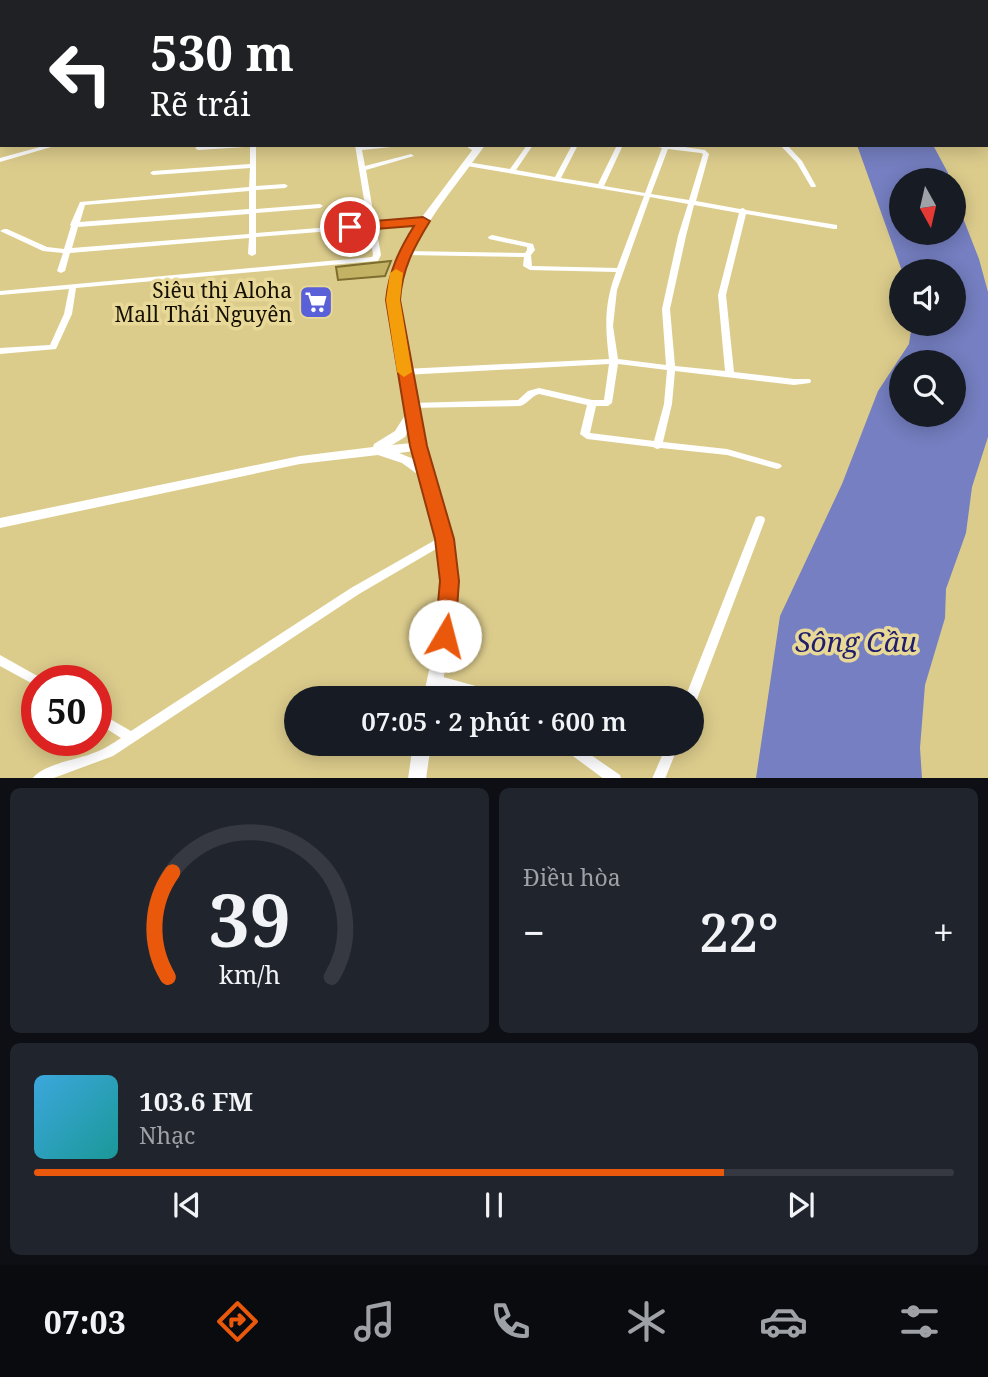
<!DOCTYPE html>
<html lang="vi">
<head>
<meta charset="utf-8">
<style>
	:root { --surface:#171b24; --page:#20242c; --text:#f1f3f6; --muted:#9ea1a6; --line:#363941; --accent:#ea580c }
	body { margin:0; font-family:"Noto Serif",serif; background:var(--page); color:var(--text); height:100vh; display:flex; flex-direction:column; font-size:26px; white-space:nowrap }
	* { box-sizing:border-box; margin:0 }
	p { font-size:23px; color:var(--muted) }
	.icon { flex:none; width:38px; height:38px; fill:none; stroke:currentColor; stroke-width:2; stroke-linecap:round; stroke-linejoin:round }
	.map { position:relative; height:778px; overflow:hidden }
	.side { display:flex; flex-direction:column; gap:10px; padding:10px; background:#0d0f14; flex:1 }
	.side>* { flex:none }
	.hud { position:absolute; left:0px; top:0px; width:989px; height:147px; box-shadow:0 4px 18px #0003; background:#202124; color:#fff; overflow:hidden }
	.needle { width:46px; rotate:172deg }
	.tools { position:absolute; left:889px; top:168px; display:grid; gap:14px }
	.tools a { display:grid; place-items:center; width:77px; height:77px; border-radius:50%; background:var(--surface); box-shadow:0 4px 18px #0003; font-size:35px }
	.speed { position:absolute; left:21px; top:665px; display:flex; gap:14px; font-size:35px; font-weight:700; text-align:center }
	.speed>* { display:grid; place-content:center; width:91px; height:91px; border-radius:50%; background:var(--surface); box-shadow:0 4px 18px #0003; line-height:1 }
	.speed .limit { border:10px solid #d22; background:#fff; color:#111 }
	.pin { position:absolute; display:grid; place-items:center; width:60px; height:60px; color:#fff; margin:-30px; border:4px solid #fff; border-radius:50%; box-shadow:0 2px 7px #0007 }
	.me { position:absolute; width:77px; margin:-38px; rotate:8deg; stroke-linejoin:round; filter:drop-shadow(0 0 5px #0008) }
	.turn { display:flex; align-items:center; gap:24px; height:147px; padding:0 35px; font-size:32px }
	.turn .icon { width:91px; height:91px; stroke-width:2.5 }
	.turn b { display:block; font-size:49px; line-height:60px }
	.big { font-size:52px; font-weight:600; line-height:1.1 }
	.side .tile { flex:1; display:flex; flex-direction:column; justify-content:center; gap:10px; min-width:0; padding:0 24px; border-radius:10px; background:var(--page) }
	.side .dial { align-items:center; gap:0 }
	.dial svg { height:182px; overflow:visible; fill:none; stroke:var(--line); stroke-width:7; stroke-linecap:round; text-anchor:middle }
	.dial text { fill:var(--text); stroke:none }
	.song { display:flex; align-items:center; gap:21px }
	.cover { width:84px; height:84px; border-radius:10px; background:linear-gradient(135deg,hsl(200 70% 55%),hsl(180 70% 35%)) }
	.played { height:7px; border-radius:4px; background:linear-gradient(90deg,var(--accent) 75%,var(--line) 75%) }
	.keys { display:flex; justify-content:space-around; direction:ltr }
	.heat { display:flex; justify-content:space-between; align-items:center; font-size:38px; direction:ltr }
	.side .tiles { flex:1; display:grid; gap:10px; grid-template-columns:1fr 1fr }
	.tile:last-child { grid-column:span 2 }
	.trip { position:absolute; left:284px; top:686px; width:420px; height:70px; border-radius:35px; background:var(--surface); box-shadow:0 4px 18px #0003; font-weight:600; line-height:70px; text-align:center }
	.tab-bar { display:flex; height:112px; justify-content:space-around; align-items:center; background:#090b0e; color:var(--muted) }
	.tab-bar .icon { width:49px; height:49px }
	.tab-bar .on { color:var(--accent) }
	.tab-bar b { font-size:32px; color:var(--text) }
	.map>svg:first-child { display:block }
	.water { fill:#757fc1; fill-rule:evenodd }
	.building { fill:#c4b264; stroke:#7d6e2f; stroke-width:2 }
	.lines { fill:none; stroke-linecap:round; stroke-linejoin:round }
	.street { fill:#fff; fill-rule:evenodd }
	.secondary { fill:#fff; fill-rule:evenodd }
	.route { fill:#ea580c; stroke:#983908; stroke-width:2 }
	.slow { fill:#f59e0b }
	.labels { text-anchor:middle; dominant-baseline:central; stroke-width:7; stroke-linejoin:round; paint-order:stroke }
	.poi-label { font-size:21px; fill:#161000; stroke:#e9d998; text-anchor:end }
	.near-water-label { font-size:28px; font-style:italic; fill:#201d6c; stroke:#e9d998 }
</style>
</head>
<body>
<div class="map">
<svg width="988" height="779" viewBox="0 0 988 779">
	<rect width="100%" height="100%" fill="#dccc8c"/>
	<!-- water -->
	<path class="water" d="M857,145H933L948,173V180H901V233H954V195L979,259L988,292V437L972,487L966,533L946,589L945,618L925,685L920,748L922,778H756L780,616L842,484L878,391L909,344L912,324H954V271H902ZM901,362H954V415H901Z"/>
	<!-- building -->
	<path class="building" d="M391,261L385,276L338,280L336,267Z"/>
	<g class="lines">
		<!-- street -->
		<path class="street" d="M119,0H125L127,2H121Z
			M141,0H147L150,2H143Z
			M251,0H257L255,2H249Z
			M684,0H690L688,2H682Z
			M707,0H711L712,2H707Z
			M924,0H928L929,2H924Z
			M987,10H988V12H987Z
			M987,77L988,78V82L987,81Z
			M0,104H2V108H0Z
			M47,145H58L0,162V158Z
			M212,145H248L245,147L198,150L195,148L198,146Z
			M250,145H256V186L285,184L288,186L285,188L256,190V209L320,204L323,206L320,208L256,213V233L368,224L355,145H361V147L394,145L391,147L362,150L365,166L411,154L414,156L366,170L375,223L423,219L427,221L423,223L376,227L381,255L378,261H375L76,288L72,314L56,349L0,354V348L50,345L64,314L69,289L0,295V291L372,257L373,255L369,228L256,237V254L252,256L248,254L249,238L70,253L65,271L61,273L57,271L63,253L43,251L0,231L4,229H7L47,247L64,249L71,226L70,225L80,202L249,187L250,168L153,175L150,173L153,171L250,164ZM249,191V209L80,222L85,205ZM249,214V234L72,248L78,227Z
			M464,145H472L480,151L475,152Z
			M527,145H533L516,170L555,177L572,145H578L561,178L598,184L617,145H623L604,186L645,193L662,148L651,145H671L705,150L709,154L696,201L740,209L743,208L746,210L837,225V229H834L746,214L726,295L734,372L794,379H810L811,381L810,383L794,385L675,371L672,404L663,442L727,449L780,464L782,466L780,468L777,469L727,455L661,448L657,449L653,447L587,439L580,434L587,405L539,394C531,396 528,404 520,406L408,408L407,406L408,404L411,403L518,400L528,391L539,388L592,400H604L609,364L404,375L400,372L404,369L609,359C605,325 604,305 616,272L530,270L523,266L524,257L404,255L400,253L404,251L525,253L527,250V247L489,239L488,237L492,235L533,244L535,250L531,255L532,266L617,268L644,196L467,166L464,164L467,162L510,169ZM668,149L701,153L703,154L689,200L651,194ZM650,197L688,204L678,236L662,309L666,365L618,359L613,326L617,290ZM694,205L739,213L718,295L725,371L675,366L670,309L686,236ZM618,364L667,370L664,404L654,441L590,433L596,406H608L612,403Z
			M780,145H787L802,161L816,186L815,187H811L797,163Z
			M760,516L764,517L765,520L697,699L695,703L691,704V698H685L755,520L756,517Z
			M444,535L448,536L449,539L448,542L359,594L113,756L51,779H32C44,763 78,760 96,752C105,749 113,743 121,738L96,722V711L131,731L351,588Z
			M0,655L41,678L43,681H37V686L33,684L0,666Z
			M436,675L501,693L505,694L507,698H484L432,683L430,680L432,677Z
			M560,744H575L620,775L621,779H604L562,748Z
			M667,744H679L665,779H652Z"/>
		<!-- secondary -->
		<path class="secondary" d="M128,0L139,2H129Z
			M599,0H606L598,2Z
			M476,145H485C448,198 410,234 398,300L426,446L451,539L457,581L456,620L439,698H423L440,620L443,581L437,539L420,476L402,463L378,455L300,464L0,528V518L300,456L373,447L374,444L395,431L407,412L388,300L392,277L399,256L422,217ZM409,429L412,443L392,445L405,437ZM414,451L416,460L399,453Z
			M413,744H431L426,779H408Z"/>
	</g>
	<!-- route -->
	<path class="route" d="M423,217L430,221C414,247 402,269 400,300L427,446L454,539L459,581L455,636L452,642L445,644L438,642L435,636L440,581L435,539L410,446L386,300C389,271 399,250 414,226L350,231L343,227L350,223Z"/>
	<!-- slow -->
	<path class="slow" d="M396,269L403,273L400,300L412,372L404,377L397,372L386,300L390,273Z"/>
	<!-- icons -->
	<defs>
		<g id="supermarket-square" transform="scale(1.75)"><rect x="-9" y="-9" width="18" height="18" rx="4" fill="#5a61d8" stroke="#e9d998"/><path d="M-6-5.5h2.5l.6 2H6L4.5 2H-2.5L-4.4-4H-6ZM-1.5 3.2a1.3 1.3 0 1 0 .1 0ZM3 3.2a1.3 1.3 0 1 0 .1 0Z" fill="#fff"/></g>
	</defs>
	<g fill-rule="evenodd">
		<use href="#supermarket-square" x="316" y="302"/>
	</g>
	<g class="labels">
		<!-- poi labels -->
		<g class="poi-label">
			<text x="292" y="290">Siêu thị Aloha<tspan x="292" dy="24">Mall Thái Nguyên</tspan></text>
		</g>
		<!-- near-water labels -->
		<g class="near-water-label">
			<text x="856" y="641">Sông Cầu</text>
		</g>
	</g>
</svg>
<div class="tools">
<a><svg class="needle" viewBox="-14 -14 28 28"><path d="M0-13l5 13h-10z" fill="#e53935"/><path d="M0 13l5-13h-10z" fill="#9ea1a6"/></svg></a>
<a><svg class="icon" aria-label="sound" viewBox="0 0 24 24"><path d="M4 9h4l5-4v14l-5-4H4zM17 9q2 3 0 6"/></svg></a>
<a><svg class="icon" aria-label="search" viewBox="0 0 24 24"><circle cx="10" cy="10" r="6"/><path d="M15 15l6 6"/></svg></a>
</div>
<div class="speed"><div class="limit">50</div></div>
<div class="pin" style="left:350px;top:227px;background:#d93025"><svg class="icon" aria-label="arrive" viewBox="0 0 24 24"><path d="M6 21V4h12l-3 4 3 4H6"/></svg></div>
<svg class="me" style="left:445px;top:636px" viewBox="-20 -20 40 40"><circle r="19" fill="#fff"/><path d="M0-13L10 11 0 6-10 11z" fill="#ea580c"/></svg>
<div class="trip">07:05 · 2 phút · 600 m</div>
<div class="hud">
<div class="turn"><svg class="icon" aria-label="left" viewBox="0 0 24 24"><path d="M17 20v-9H6M10 6l-5 5 5 5"/></svg><div><b>530 m</b>Rẽ trái</div></div>
</div>
</div>
<section class="side">
<div class="tiles">
<div class="tile dial"><svg viewBox="0 0 100 80">
<path d="M14 69A42 42 0 1 1 86 69"/>
<path d="M14 69A42 42 0 0 1 16 23" stroke="#ea580c"/>
<text x="50" y="56" font-size="32" font-weight="700">39</text>
<text x="50" y="72" font-size="11">km/h</text>
</svg></div>
<div class="tile"><p>Điều hòa</p>
<div class="heat"><a>−</a><b class="big">22°</b><a>+</a></div>
</div>
<div class="tile">
<div class="song"><i class="cover"></i><div><b>103.6 FM</b><p>Nhạc</p></div></div>
<div class="played"></div>
<div class="keys"><svg class="icon" aria-label="previous" viewBox="0 0 24 24"><path d="M18 5L8 12l10 7zM5 5v14"/></svg><svg class="icon" aria-label="pause" viewBox="0 0 24 24"><path d="M8 5v14M16 5v14"/></svg><svg class="icon" aria-label="next" viewBox="0 0 24 24"><path d="M6 5l10 7-10 7zM19 5v14"/></svg></div>
</div>
</div>
</section>
<nav class="tab-bar">
<b>07:03</b>
<svg class="icon on" aria-label="directions" viewBox="0 0 24 24"><path d="M12 3l9 9-9 9-9-9zM9 14v-3h6M13 9l2 2-2 2"/></svg>
<svg class="icon" aria-label="music" viewBox="0 0 24 24"><path d="M9 18V5l10-2v13"/><circle cx="6" cy="18" r="3"/><circle cx="16" cy="16" r="3"/></svg>
<svg class="icon" aria-label="phone" viewBox="0 0 24 24"><path d="M5 4h4l2 5-3 2q2 4 5 5l2-3 5 2v4C11 20 4 13 5 4z"/></svg>
<svg class="icon" aria-label="climate" viewBox="0 0 24 24"><path d="M12 3v18M4 7l16 10M4 17L20 7"/></svg>
<svg class="icon" aria-label="car" viewBox="0 0 24 24"><path d="M5 17H2v-5l4-1 3-4h7l3 4 3 1v5h-3M9 17h6M6 11h13"/><circle cx="7" cy="17" r="2"/><circle cx="17" cy="17" r="2"/></svg>
<svg class="icon" aria-label="filters" viewBox="0 0 24 24"><path d="M4 7h16M4 17h16"/><circle cx="9" cy="7" r="2"/><circle cx="15" cy="17" r="2"/></svg>
</nav>
</body>
</html>
